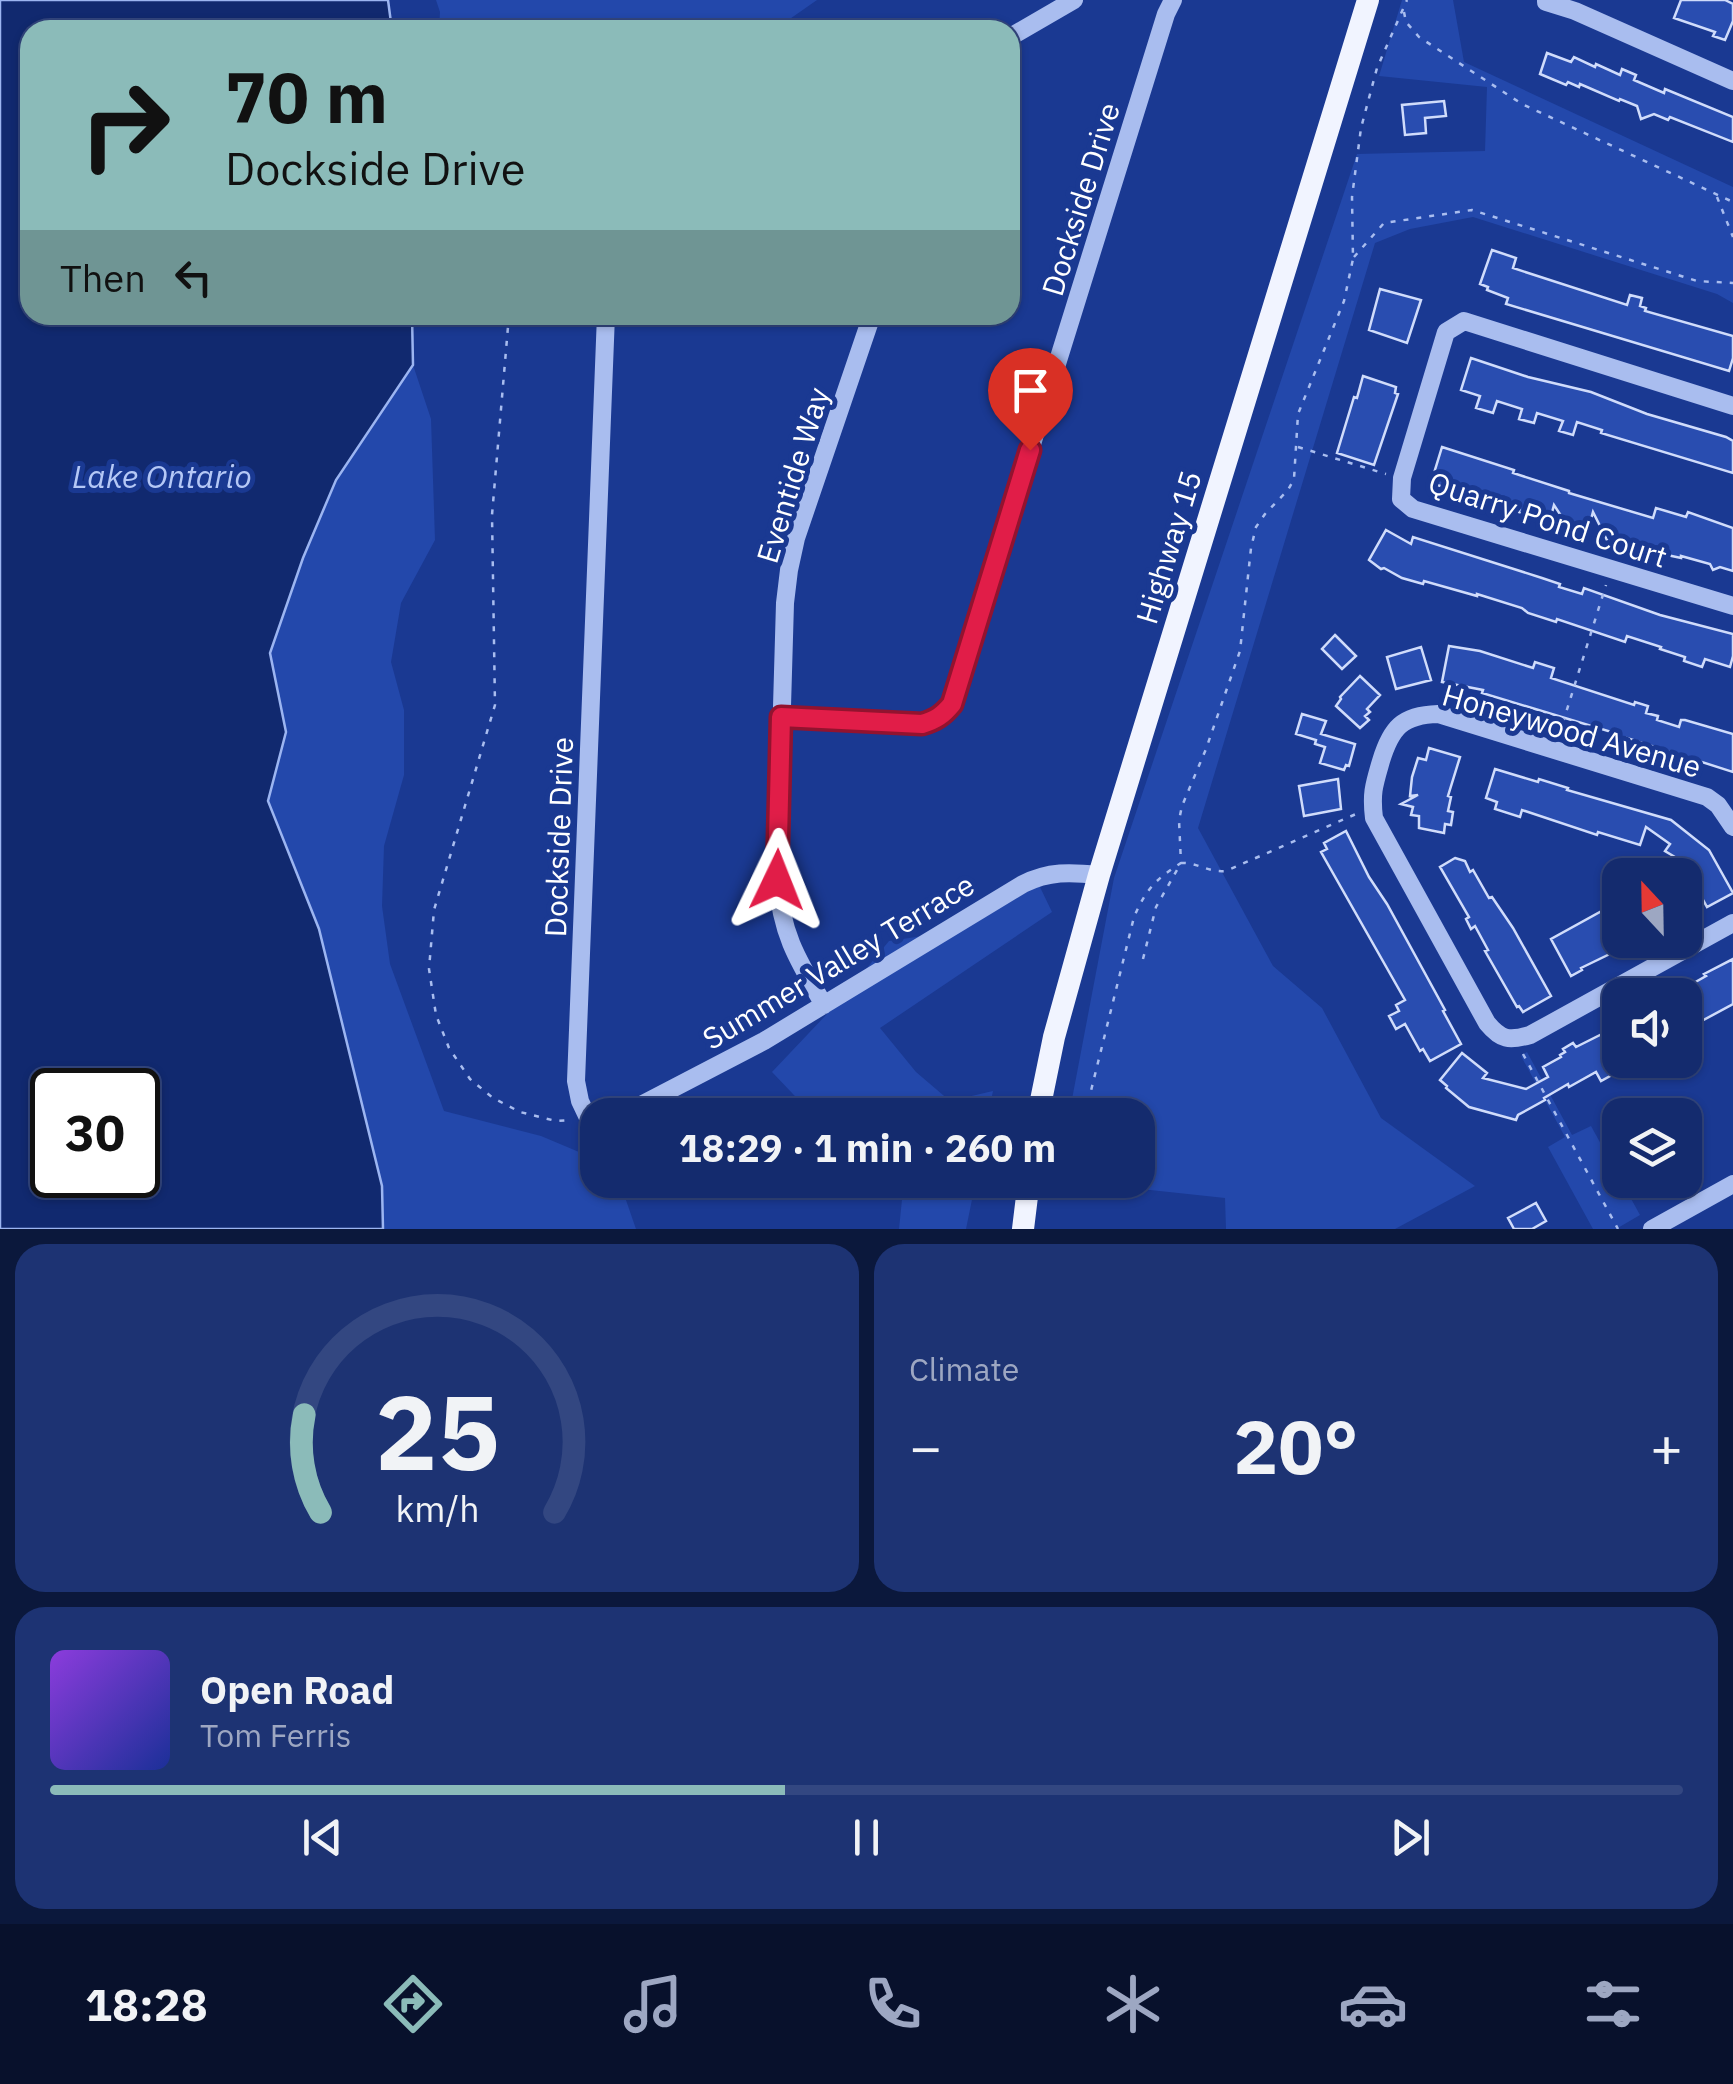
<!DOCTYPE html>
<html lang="en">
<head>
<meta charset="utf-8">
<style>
	:root { --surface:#142b6e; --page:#1d3373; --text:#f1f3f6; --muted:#9da7c2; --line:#334781; --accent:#8bbbb9 }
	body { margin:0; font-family:"IBM Plex Sans",sans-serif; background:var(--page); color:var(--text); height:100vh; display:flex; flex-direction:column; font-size:38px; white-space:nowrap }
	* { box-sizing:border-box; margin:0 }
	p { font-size:32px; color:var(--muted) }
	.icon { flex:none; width:55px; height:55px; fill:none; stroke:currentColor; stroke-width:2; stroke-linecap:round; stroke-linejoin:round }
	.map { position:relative; height:1229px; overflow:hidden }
	.drawer { display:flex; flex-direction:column; gap:15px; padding:15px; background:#0b183c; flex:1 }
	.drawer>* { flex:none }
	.hud { position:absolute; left:20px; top:20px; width:1000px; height:305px; border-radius:30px; box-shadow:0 2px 8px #0004,0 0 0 2px var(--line); background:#8bbbb9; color:#111; overflow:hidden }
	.needle { width:65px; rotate:338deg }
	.tools { position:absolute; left:1602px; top:858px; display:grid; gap:20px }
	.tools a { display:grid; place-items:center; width:100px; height:100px; border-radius:20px; background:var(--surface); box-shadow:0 2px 8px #0004,0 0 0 2px var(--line); font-size:50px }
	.speed { position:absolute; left:30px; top:1068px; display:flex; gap:20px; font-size:50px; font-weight:700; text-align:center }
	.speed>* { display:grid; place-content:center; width:130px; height:130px; border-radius:50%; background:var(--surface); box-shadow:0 2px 8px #0004,0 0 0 2px var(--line); line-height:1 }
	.speed .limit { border:5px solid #111; border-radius:15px; background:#fff; color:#111 }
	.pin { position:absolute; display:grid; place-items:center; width:85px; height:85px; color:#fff; margin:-102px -42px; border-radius:50% 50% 50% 0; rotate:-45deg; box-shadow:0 0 10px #0007 }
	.pin .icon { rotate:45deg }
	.me { position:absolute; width:110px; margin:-55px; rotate:2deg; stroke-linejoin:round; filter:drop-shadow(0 0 8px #0008) }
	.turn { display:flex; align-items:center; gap:35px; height:210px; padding:0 40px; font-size:45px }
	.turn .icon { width:130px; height:130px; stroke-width:2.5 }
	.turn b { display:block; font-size:70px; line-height:85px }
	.then { display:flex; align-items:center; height:95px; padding:0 40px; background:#0003; gap:20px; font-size:38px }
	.big { font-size:75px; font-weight:700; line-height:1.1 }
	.drawer .card { flex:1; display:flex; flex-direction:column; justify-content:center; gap:15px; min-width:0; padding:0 35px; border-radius:30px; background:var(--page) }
	.drawer .dial { align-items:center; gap:0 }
	.dial svg { height:260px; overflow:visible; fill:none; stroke:var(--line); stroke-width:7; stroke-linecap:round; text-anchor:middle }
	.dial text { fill:var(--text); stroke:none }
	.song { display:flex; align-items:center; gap:30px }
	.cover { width:120px; height:120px; border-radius:15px; background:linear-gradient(135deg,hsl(270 70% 55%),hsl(230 70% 35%)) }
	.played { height:10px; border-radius:5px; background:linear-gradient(90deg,var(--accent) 45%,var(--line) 45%) }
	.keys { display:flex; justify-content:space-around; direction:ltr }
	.heat { display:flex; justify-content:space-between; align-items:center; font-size:55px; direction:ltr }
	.drawer .tiles { flex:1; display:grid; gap:15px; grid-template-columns:1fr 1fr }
	.card:last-child { grid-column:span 2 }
	.trip { position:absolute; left:580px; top:1098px; width:575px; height:100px; border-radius:30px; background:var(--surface); box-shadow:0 2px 8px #0004,0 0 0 2px var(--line); font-weight:700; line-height:100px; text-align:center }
	.dock { display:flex; height:160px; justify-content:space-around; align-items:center; background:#08112c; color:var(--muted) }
	.dock .icon { width:70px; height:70px }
	.dock .on { color:var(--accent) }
	.dock b { font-size:45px; color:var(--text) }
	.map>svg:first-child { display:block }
	.green { fill:#2348ab }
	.water { fill:#11296f; stroke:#9cb5f1; stroke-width:2.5; fill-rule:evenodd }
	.building { fill:#294db0; stroke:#d0dcfb; stroke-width:2.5 }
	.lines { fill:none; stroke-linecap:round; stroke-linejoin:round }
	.path { stroke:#a9bdef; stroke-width:2.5; stroke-dasharray:5 8; stroke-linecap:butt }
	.minor { stroke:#a9bdef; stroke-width:18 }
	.major { stroke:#f1f4ff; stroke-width:22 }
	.route-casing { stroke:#92132f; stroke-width:25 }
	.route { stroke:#e11d48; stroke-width:18 }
	.labels { text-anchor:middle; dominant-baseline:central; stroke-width:10; stroke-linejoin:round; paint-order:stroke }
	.street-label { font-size:30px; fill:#fff; stroke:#1a3992 }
	.water-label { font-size:32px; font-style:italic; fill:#b5c8f6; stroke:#1a3992 }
</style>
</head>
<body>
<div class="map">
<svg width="1733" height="1229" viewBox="0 0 1733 1229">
	<rect width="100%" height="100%" fill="#1a3992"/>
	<!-- green -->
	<path class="green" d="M436,0H817L774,30H439L440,12Z
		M1402,0H1453L1464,62L1733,187V303L1717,294L1473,217L1410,229L1375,243L1198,828L1273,966L1322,1008L1381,1118L1475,1186L1395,1229H1226L1225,1198L1057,1180H1138V1115H1069L1114,878L1357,154L1485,151L1487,87L1379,76Z
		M413,365L431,419L435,540L401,603L391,662L404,710V775L384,846L382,906L390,964L444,1111L541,1136L579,1152L597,1156L598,1180H619L636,1229H383L382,1186L319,929L268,801L286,732L270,653L303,558L336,480Z
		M1039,885L1052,912L880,1028L916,1072L950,1101L993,1091L988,1115H813L772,1072L844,996L889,941L963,930Z
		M1527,1052L1572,1135L1591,1126L1640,1215L1616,1229H1593L1548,1147L1565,1137L1521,1056Z
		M904,1180H976L966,1229H899Z"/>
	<!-- water -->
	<path class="water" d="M0,0H388L392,30H30V315H412L413,365L336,480L303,558L270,653L286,732L268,801L319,929L382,1186L383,1229H0ZM52,1090H138V1175H52Z"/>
	<!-- building -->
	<path class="building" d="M1681,0H1725L1733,4V21L1725,40L1713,36L1715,32L1674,18Z
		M1547,53L1571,62L1574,57L1595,67L1596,64L1620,75L1622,69L1636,75L1634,80L1664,93L1665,89L1733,117V142L1670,117L1668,120L1654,114L1641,119L1637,106L1620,99L1619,101L1580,84L1579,87L1568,82L1566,85L1540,74Z
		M1444,101L1446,116L1425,118L1426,133L1405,135L1402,105Z
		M1492,250L1516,258L1513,268L1627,305L1630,295L1642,298L1640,306L1646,308L1645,311L1733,336V358L1729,371L1506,304L1508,298L1487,290L1488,287L1480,284Z
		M1380,289L1421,300L1407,343L1369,330Z
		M1471,358L1528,377L1591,392L1647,414L1726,437L1733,441V473L1601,433L1602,430L1577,422L1573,435L1559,431L1563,421L1537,413L1534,423L1519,419L1522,409L1497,401L1493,413L1476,408L1480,396L1461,390Z
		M1363,376L1396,387L1395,393L1398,394L1374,465L1337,453L1354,397L1357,398Z
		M1442,447L1514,470L1513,473L1569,491V493L1653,518L1656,508L1686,517L1688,512L1733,528V571L1720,567L1713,570L1710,564L1681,556V558L1667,555L1632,544L1622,545L1618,537L1608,542L1593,512L1588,530L1572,527L1567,525L1554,505L1550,520L1519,512L1520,507L1497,500L1496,504L1431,483Z
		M1386,530L1411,544L1413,537L1542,578L1560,584L1559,587L1582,594L1584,588L1660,615L1733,634V656L1730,667L1705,659L1702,667L1684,661L1685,657L1660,649L1661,647L1627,636L1625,642L1557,619L1556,622L1528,613L1522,608L1477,594V596L1424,581L1423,584L1402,578L1384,568L1381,569L1369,560Z
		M1335,635L1356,656L1342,669L1322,649Z
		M1449,646L1480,651L1533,668L1535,662L1554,668L1551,678L1634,705L1635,702L1648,706L1646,713L1658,716L1657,720L1679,727L1681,720H1685L1733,734V772L1627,738L1626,741L1614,737L1615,733L1482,693L1483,690L1442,682Z
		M1421,647L1431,680L1396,689L1387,657Z
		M1360,676L1380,695L1367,709L1370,712L1365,716L1369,720L1360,728L1336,706L1341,699L1340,697Z
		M1302,714L1326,721L1321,734L1355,744L1349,766L1346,765L1344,770L1320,763L1325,747L1315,744L1316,740L1296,734Z
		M1429,748L1460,757L1448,796L1451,797L1448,811L1453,812L1451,825L1445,824L1444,833L1419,828V816L1411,815L1413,807L1401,804L1418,795L1410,796L1412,777L1418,758L1426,760Z
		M1495,769L1538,782L1539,779L1568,788L1567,790L1671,820L1709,850L1733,893L1707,907L1702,898L1695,902L1685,884V870L1672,861L1675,857L1665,851L1670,844L1646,827L1640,845L1598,832L1597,835L1522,810L1520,817L1495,809L1497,802L1486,798Z
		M1338,779L1341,809L1304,816L1299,786Z
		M1346,831L1369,877L1387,904L1445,1010L1443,1011L1461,1044L1430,1061L1423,1049L1420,1051L1405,1024L1396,1029L1389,1016L1399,1011L1396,1005L1405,1000L1321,852L1327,849L1324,843Z
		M1455,858L1465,861L1470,872L1473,870L1489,898L1492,897L1513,928L1551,996L1523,1012L1519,1006L1517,1007L1485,951L1488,950L1475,926L1471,929L1466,919L1469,917L1440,867Z
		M1620,901L1618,950L1581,968L1582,970L1571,976L1551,939Z
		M1733,959V1004L1698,1023L1700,1026L1685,1034V988L1706,976L1704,974Z
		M1620,1025V1060H1648L1624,1074L1621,1070L1601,1081L1596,1072L1569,1087L1568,1084L1544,1098L1545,1100L1518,1115L1516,1120L1469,1107L1446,1088L1447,1086L1440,1080L1462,1053L1487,1073L1483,1078L1526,1089L1548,1077L1543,1067L1561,1057L1560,1055L1565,1052L1563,1049L1573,1043L1576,1047Z
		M1536,1203L1546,1221L1532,1229H1514L1508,1218Z"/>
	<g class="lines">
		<!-- path -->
		<path class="path" d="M1404,12L1406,22L1419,37L1522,104L1733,202
			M1717,197L1733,237
			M1354,257L1384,223L1472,210L1697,281L1733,283
			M509,315L492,515L495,705L434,910L429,969L436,1015L449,1048L470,1079L493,1098L520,1112L556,1121L572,1120
			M1298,447L1386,474
			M1559,735L1606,585
			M1143,959L1156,907L1181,863C1197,862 1209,873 1226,871L1356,814
			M1523,1054L1618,1229
			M1085,1115L1134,917C1146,889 1156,879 1181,863L1179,820L1182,806L1206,749L1240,651L1251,548L1256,527L1265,514L1288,490L1294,479L1298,414L1344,301L1353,259L1352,197L1361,128L1377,68L1407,0"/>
		<!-- minor -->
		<path class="minor" d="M1546,0V2L1575,11L1733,81
			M1010,37L1074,0
			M1733,406L1464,321L1446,332L1402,478L1401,499L1413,509L1733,606
			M781,717L923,724C936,720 943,715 951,704L1166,14L1173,0
			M1733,827L1718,805L1707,797L1438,714C1402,715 1391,728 1381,761C1374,785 1371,793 1374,818L1487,1023C1501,1040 1509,1041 1530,1035L1733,923
			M824,1005C797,959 781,933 777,879L785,603L789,570L796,538L872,315
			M609,1115L643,1104L764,1041L1023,884C1049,871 1070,872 1099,875
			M598,1118L589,1120L580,1101L576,1081L606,315
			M1652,1229L1733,1184"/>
		<!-- major -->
		<path class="major" d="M1038,1115L1054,1037L1099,875L1368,0
			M1023,1229L1029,1180"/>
	</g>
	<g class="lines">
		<!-- route casing -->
		<g class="route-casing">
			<path id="route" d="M777,880L781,717L922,724C936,720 943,715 952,704L1030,450"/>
		</g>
		<!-- route -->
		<use href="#route" class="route"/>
	</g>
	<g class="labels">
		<!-- street labels -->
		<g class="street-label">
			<text transform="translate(1080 199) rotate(-73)">Dockside Drive</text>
			<text transform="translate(792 475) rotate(-73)">Eventide Way</text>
			<text transform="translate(1548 519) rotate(18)">Quarry Pond Court</text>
			<text transform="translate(1168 547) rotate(-73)">Highway 15</text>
			<text transform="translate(1572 730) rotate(16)">Honeywood Avenue</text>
			<text transform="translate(558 837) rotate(-88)">Dockside Drive</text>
			<text transform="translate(838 961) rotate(-31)">Summer Valley Terrace</text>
		</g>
		<!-- water labels -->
		<g class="water-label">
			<text x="162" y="476">Lake Ontario</text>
		</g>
	</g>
</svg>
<div class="tools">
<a><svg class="needle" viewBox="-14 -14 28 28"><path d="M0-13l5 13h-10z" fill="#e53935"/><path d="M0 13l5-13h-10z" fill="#9da7c2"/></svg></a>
<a><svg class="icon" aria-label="sound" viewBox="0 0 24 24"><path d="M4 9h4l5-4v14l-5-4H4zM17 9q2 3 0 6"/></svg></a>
<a><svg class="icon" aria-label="layers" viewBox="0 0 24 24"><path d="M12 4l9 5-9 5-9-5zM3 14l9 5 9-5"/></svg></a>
</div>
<div class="speed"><div class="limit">30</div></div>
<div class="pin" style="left:1030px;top:450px;background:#d93025"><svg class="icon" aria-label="arrive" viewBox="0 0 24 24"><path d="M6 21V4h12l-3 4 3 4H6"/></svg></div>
<svg class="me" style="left:777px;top:880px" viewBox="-20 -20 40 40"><path d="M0-17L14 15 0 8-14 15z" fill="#e11d48" stroke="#fff" stroke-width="4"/></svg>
<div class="trip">18:29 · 1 min · 260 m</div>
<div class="hud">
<div class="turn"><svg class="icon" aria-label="right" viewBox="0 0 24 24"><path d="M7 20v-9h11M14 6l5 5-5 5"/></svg><div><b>70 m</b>Dockside Drive</div></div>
<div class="then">Then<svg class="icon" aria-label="left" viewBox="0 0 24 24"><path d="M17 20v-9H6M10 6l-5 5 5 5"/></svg></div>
</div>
</div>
<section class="drawer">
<div class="tiles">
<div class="card dial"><svg viewBox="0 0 100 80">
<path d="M14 69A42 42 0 1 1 86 69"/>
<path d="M14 69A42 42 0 0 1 9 39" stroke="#8bbbb9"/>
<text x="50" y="56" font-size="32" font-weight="700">25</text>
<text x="50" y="72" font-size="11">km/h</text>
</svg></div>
<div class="card"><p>Climate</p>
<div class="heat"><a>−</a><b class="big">20°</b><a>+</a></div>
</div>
<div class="card">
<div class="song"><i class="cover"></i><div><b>Open Road</b><p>Tom Ferris</p></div></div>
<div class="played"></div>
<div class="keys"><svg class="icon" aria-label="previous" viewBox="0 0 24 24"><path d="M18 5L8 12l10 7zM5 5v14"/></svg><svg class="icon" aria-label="pause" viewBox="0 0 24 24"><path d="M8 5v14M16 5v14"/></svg><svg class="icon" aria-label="next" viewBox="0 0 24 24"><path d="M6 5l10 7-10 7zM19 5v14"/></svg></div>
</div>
</div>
</section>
<nav class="dock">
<b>18:28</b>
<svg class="icon on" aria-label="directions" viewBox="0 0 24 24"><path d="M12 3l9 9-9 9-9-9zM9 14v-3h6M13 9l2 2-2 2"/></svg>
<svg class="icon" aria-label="music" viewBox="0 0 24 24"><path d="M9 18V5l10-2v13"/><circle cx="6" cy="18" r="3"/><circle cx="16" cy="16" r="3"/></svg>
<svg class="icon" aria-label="phone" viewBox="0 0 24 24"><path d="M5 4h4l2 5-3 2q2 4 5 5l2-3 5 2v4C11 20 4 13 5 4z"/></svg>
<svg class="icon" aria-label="climate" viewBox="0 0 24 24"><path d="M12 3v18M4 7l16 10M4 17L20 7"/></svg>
<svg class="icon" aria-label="car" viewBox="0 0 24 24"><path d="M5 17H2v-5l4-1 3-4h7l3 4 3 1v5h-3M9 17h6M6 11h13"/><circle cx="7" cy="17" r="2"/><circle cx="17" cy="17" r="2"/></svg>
<svg class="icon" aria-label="filters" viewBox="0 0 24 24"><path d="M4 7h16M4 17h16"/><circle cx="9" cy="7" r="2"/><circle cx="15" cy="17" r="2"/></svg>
</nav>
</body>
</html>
